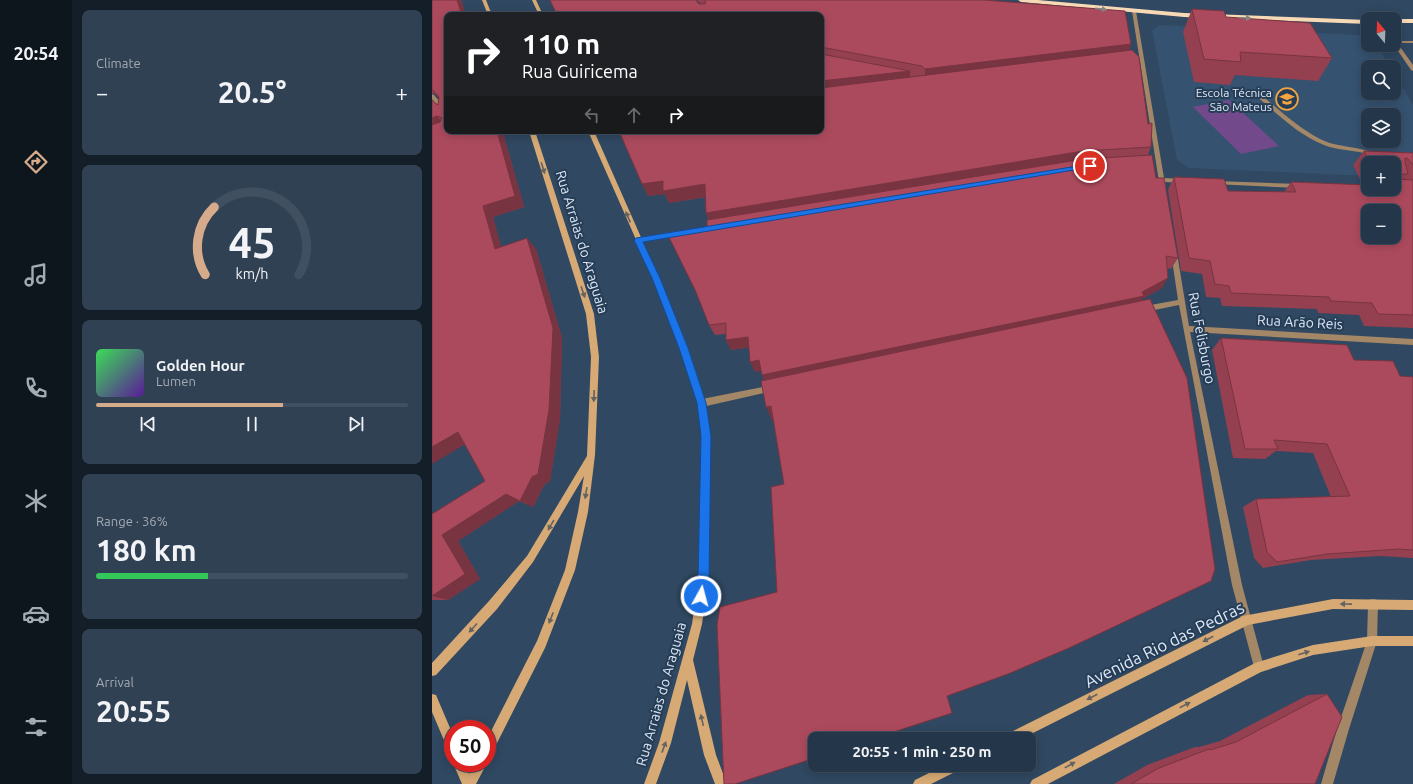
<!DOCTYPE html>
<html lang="en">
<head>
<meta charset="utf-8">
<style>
	:root { --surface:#243649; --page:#304153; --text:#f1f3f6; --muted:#a3abb4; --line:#415061; --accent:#d6ab8b }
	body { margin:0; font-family:Ubuntu,sans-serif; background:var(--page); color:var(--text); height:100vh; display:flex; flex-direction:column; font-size:15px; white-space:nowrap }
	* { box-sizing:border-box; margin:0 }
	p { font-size:13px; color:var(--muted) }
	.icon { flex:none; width:22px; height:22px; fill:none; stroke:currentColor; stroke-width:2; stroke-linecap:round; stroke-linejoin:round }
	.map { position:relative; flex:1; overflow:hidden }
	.drawer { display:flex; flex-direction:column; gap:10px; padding:10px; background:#141e28; width:360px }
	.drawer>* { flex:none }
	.banner { position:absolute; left:12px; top:12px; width:380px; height:122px; border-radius:8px; box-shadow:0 2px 10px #0003,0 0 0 1px var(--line); background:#202124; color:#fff; overflow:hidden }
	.needle { width:26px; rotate:341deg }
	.fabs { position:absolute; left:929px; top:12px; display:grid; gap:8px }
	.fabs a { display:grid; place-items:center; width:40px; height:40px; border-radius:8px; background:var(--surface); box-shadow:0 2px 10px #0003,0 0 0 1px var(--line); font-size:20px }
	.speed { position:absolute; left:12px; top:720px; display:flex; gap:8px; font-size:20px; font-weight:700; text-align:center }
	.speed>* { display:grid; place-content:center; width:52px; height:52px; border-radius:50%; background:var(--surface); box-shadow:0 2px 10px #0003,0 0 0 1px var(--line); line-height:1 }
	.speed .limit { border:6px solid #d22; background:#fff; color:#111 }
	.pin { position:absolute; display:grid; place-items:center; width:34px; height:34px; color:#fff; margin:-17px; border:2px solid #fff; border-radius:50%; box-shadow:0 1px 4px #0007 }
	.me { position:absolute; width:44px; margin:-22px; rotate:7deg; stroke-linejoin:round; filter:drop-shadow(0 0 3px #0008) }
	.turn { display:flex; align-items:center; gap:14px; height:84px; padding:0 12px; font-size:18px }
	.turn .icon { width:52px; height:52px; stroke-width:2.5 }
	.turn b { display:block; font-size:28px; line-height:34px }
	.lanes { display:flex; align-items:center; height:38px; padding:0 12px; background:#0003; justify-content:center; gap:20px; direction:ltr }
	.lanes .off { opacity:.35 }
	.big { font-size:30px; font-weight:700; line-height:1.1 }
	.drawer .widget { flex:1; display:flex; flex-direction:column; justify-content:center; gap:6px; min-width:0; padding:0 14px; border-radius:8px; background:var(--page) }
	.drawer .dial { align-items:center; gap:0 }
	.dial svg { height:104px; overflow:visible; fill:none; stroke:var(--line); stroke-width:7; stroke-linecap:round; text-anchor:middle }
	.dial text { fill:var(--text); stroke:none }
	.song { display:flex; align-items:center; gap:12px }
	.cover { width:48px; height:48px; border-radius:6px; background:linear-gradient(135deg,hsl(130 70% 55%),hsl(270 70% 35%)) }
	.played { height:4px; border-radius:2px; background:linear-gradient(90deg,var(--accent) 60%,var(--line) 60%) }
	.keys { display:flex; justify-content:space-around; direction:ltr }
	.heat { display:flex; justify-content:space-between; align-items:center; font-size:22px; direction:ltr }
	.charge { height:6px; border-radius:3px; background:linear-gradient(90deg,#34c759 36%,var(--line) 0) }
	.trip { position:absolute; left:376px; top:732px; width:228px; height:40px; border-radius:8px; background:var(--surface); box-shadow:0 2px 10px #0003,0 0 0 1px var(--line); font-weight:700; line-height:40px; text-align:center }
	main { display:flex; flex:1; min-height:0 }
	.menu { display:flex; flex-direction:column; width:72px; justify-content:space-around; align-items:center; background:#0e161d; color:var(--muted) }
	.menu .icon { width:28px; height:28px }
	.menu .selected { color:var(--accent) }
	.menu b { font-size:18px; color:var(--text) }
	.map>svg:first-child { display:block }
	.built { fill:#355270; fill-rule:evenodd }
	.green { fill:#724a8c }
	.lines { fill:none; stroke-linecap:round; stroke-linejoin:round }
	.service { fill:#a38766; fill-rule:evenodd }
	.minor { fill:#a38766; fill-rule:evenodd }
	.secondary { fill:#d7aa75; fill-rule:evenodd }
	.trunk { fill:#f8d9b6; fill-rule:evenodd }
	.wall { fill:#944050; fill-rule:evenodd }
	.shaded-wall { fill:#783441 }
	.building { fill:#ac4a5d; stroke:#783441; fill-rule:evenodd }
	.oneway { fill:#848381 }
	.oneway2 { fill:#646360 }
	.route { fill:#1a73e8; stroke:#114b97 }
	.labels { text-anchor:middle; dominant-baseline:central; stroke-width:4; stroke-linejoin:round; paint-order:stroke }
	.far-poi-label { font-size:12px; fill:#dbe9f9; stroke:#263d55; text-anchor:end }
	.street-label { font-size:14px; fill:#dbe9f9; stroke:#263d55 }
	.near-street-label { font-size:17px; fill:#dbe9f9; stroke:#263d55 }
</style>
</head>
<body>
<main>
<nav class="menu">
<b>20:54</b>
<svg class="icon selected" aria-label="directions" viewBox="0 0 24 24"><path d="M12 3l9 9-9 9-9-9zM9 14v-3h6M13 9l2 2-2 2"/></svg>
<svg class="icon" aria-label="music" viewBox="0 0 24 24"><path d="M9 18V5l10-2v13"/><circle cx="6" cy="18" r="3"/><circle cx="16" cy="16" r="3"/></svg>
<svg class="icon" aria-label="phone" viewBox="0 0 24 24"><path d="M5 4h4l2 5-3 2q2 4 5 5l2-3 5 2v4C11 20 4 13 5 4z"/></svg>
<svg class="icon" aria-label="climate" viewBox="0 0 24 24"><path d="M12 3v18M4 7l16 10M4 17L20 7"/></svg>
<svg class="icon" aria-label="car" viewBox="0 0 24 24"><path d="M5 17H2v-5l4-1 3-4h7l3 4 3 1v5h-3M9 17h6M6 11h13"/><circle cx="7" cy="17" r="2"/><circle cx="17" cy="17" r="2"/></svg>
<svg class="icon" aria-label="filters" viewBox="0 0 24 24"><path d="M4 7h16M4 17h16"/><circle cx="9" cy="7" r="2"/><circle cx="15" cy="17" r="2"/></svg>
</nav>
<section class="drawer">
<div class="widget"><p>Climate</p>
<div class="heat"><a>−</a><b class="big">20.5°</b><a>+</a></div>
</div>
<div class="widget dial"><svg viewBox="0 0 100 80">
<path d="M14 69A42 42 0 1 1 86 69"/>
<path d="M14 69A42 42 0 0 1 21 17" stroke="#d6ab8b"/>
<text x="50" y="56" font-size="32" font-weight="700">45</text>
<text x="50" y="72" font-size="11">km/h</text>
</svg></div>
<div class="widget">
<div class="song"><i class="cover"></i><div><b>Golden Hour</b><p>Lumen</p></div></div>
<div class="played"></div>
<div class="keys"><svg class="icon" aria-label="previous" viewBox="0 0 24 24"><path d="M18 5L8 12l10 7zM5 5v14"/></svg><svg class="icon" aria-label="pause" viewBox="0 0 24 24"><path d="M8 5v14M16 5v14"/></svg><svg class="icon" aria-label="next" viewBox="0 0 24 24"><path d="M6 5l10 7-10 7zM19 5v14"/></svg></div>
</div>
<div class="widget"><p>Range · 36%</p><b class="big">180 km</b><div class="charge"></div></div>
<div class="widget"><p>Arrival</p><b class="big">20:55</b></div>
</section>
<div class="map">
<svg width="981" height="784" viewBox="0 0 981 784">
	<rect width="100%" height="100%" fill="#304861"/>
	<!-- built -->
	<path class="built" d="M728,25L926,35L936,39V45H945L958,67H936V93H962V73L981,105V178L962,163H936V176L757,168L745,160L720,30ZM936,115H962V141H936Z"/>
	<!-- green -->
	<path class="green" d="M797,100L847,146L809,154L761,107Z"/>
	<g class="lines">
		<!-- service -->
		<path class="service" d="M962,41H981V43H962Z
			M822,92H826C845,108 865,127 888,139C909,150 939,144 957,163C947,163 941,156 932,153C919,150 905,150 892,145C866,135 843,112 822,94Z"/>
		<!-- minor -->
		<path class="minor" d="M702,10L704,11L732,178L751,179L754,181L751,183L733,182L734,188L731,190L728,188L700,11Z
			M962,41H964L981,65V71L979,70L962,45Z
			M0,94L2,95L15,110V115L13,114L0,99Z
			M783,181L867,184L870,186L867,188L781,184L780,183Z
			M245,231H247V235L206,242L203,240L206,238Z
			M740,251H742L745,253L757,326L981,339V345L758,332L810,585L832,667L831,671L827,672L823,671L822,667L800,585L747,305L713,312L709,309L713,306L746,300L739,253Z
			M341,385L344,386L345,388L344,390L341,391L270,407L267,405L266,403L267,401L270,399Z
			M941,599L945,600L946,604L945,641L917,729L901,784H889L905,729L935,641L936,604L937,600Z"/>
		<!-- secondary -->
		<path class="secondary" d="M50,0H54L60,15H56Z
			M100,0H104L111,15H107Z
			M97,131H103L162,314L167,357L163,455L156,512L143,570L113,648L59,755L55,757V739L105,641L133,570L146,512L152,476L101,562L65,609L4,675L0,676V663L57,601L95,556L155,456L159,357L154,314Z
			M156,131H162L227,278L256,348L274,403L278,436L276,582L270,624L261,660L284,755L295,784H283L272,755L255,680L239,743L224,784H212L227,743L260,624L266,582L270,436L266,403L248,348L221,278Z
			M901,599L981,600V610L901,609L816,625L589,739H571L573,735L811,616Z
			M940,636H981V646H940L881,655L829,672L616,784H598L600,780L823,663L881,645Z
			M0,694L4,695L21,735V754L17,752L0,712Z
			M21,763H33L37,774L43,763H55L44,784H30Z
			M513,765H531L529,769L499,784H481L483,780Z"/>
		<!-- trunk -->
		<path class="trunk" d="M586,0H606L752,13L936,20V24L752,17L589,2Z
			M962,19H981V23H962Z"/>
	</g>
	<!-- wall -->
	<path class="wall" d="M0,0H29L34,15H15V131L71,133L92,207L61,217L69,247L104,249L130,338L128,419L118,481L112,485L101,507L87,501L26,541L48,579L16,600H0V514L53,481L33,444L3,103L6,105L7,98L3,94L0,93Z
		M265,0H552L699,44L697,50L719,147L716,155L724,178L746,258L739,269L735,268L730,288L710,299L345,592L352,484L341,420H340L332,380L329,370L323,372L317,347L299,350L294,334L283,335L277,325L275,227L277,220L274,213V197L237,203L233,194L216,196L389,131V15L267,4H269Z
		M760,9L794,17L900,58L886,81L803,75L798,85L762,82L751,32Z
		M932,151L981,153V328L932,326L927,315L886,313L885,309L790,306L788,298L774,297L770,274L749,271L736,190L742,177L796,191L852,192L859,182L931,185L921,165ZM936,163H962V189H936Z
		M789,338L922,360L968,376L981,377V558L948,556L879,560L831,568L822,558L811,507L824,499L899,497L881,453L844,451L833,459L801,458L780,350Z
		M895,694L883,784H682L715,765L763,747H767L788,741L876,695Z"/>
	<!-- shaded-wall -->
	<path class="shaded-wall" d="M25,0H29L34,15H30Z
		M699,44L695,56L493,81V69Z
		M478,71V83L389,93V81Z
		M5,116L14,128L0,133V118Z
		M65,131H69L71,133L92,207L61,217L73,260L63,249L51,206Z
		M651,151L648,164L279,224L274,213Z
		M231,181L273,184L278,196L237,203L233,194L216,196L210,184Z
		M95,238L104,249L130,338L128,419L118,481L112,485L101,507L88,501Z
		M736,278L730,288L710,299L707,306L334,384L330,375L710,292Z
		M316,337L321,347L299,350L294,340Z
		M327,360L331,370L323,372L318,362Z
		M339,406L345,419L340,420L334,407Z
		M26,432L40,440L0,464V447Z
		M74,494L87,501L26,541L48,579L16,600L0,596L10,535Z"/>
	<!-- building -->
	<path class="building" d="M0,0H25L30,15H15V131H65L83,196L51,206L63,249L95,238L121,328L117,410L106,474L100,477L88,501L74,494L10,535L33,574L0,596V514L53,481L26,432L0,447V125L8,122L10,118L5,116L0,118V100L3,103L6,105L7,97L0,89Z
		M118,0H264L267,4H273L274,2L272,0H552L693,11L699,44L493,69L490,66L389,47V15H125Z
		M760,9L792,11L794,17L878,23L900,58L808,52L809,62L772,59Z
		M700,50L707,57L716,124L720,123L719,147L651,151L274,213L273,184L231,191V181L210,184L187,131H389V88Z
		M389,54L478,71L389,81Z
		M932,151L981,153V165L977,160L975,158H973V162L976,174H962V163H938Z
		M720,155L724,178H732L746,258L734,256L736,278L710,292L712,296L330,375L327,360L318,362L316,337L294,340V323L277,325L264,292L235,233L275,227V220L652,159Z
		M742,177L792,179L796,191L864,192L859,182L936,185V189H962V179L981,180V315L946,314L940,303L899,301L897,297L799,293L797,286L783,284L778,261L757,258ZM936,211H962V237H936Z
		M718,299L755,378L783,569L779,581L637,648L576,674L515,696L520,713L440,739H383V758L303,784H292L285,625L288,607L345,592L339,487L352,484L339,406L334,407L329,381Z
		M789,338L915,345L922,360L961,361L968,376L981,377V550L967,549L895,554L845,562L835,552L824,499L918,496L895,444L842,440L846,449H813Z
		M895,694L910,717L883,784H699L727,768L777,749L778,750L804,742Z"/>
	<!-- one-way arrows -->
	<defs><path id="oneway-solid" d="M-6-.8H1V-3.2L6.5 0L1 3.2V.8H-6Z"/></defs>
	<g class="oneway">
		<use href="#oneway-solid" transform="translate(669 9) rotate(6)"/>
		<use href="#oneway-solid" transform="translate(813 18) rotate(3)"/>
	</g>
	<g class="oneway2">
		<use href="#oneway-solid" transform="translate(111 168) rotate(73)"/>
		<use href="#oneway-solid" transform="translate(196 217) rotate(-113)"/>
		<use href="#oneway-solid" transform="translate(151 292) rotate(71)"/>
		<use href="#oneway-solid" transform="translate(162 396) rotate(92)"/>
		<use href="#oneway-solid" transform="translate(154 493) rotate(99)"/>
		<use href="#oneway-solid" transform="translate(119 525) rotate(120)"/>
		<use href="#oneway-solid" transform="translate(914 604) rotate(-179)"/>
		<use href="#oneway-solid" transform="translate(119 618) rotate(111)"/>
		<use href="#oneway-solid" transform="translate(41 628) rotate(132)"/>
		<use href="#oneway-solid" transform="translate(776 639) rotate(153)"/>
		<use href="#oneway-solid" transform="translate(872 653) rotate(-18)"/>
		<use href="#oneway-solid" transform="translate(660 697) rotate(153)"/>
		<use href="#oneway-solid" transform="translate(753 705) rotate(-27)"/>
		<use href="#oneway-solid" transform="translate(270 720) rotate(-103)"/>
		<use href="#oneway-solid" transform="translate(232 747) rotate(-70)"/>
		<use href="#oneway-solid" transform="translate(638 765) rotate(-29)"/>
	</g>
	<!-- route -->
	<path class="route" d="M658,164L661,166L660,167L211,242L228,278L256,348L274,403L279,436L277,582L273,600L269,602L265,600L264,596L266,582L269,436L265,403L247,348L220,278L202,240L204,238Z"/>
	<!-- icons -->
	<defs>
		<g id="university-ring" transform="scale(1.15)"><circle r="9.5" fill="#263d55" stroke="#f1a640" stroke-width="1.5"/><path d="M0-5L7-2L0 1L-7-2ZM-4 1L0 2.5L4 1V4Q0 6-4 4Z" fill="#f1a640"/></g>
	</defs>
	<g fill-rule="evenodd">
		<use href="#university-ring" x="855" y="99"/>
	</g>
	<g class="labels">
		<!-- far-poi labels -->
		<g class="far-poi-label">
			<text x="840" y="92">Escola Técnica<tspan x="840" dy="14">São Mateus</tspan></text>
		</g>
		<!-- street labels -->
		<g class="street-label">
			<text transform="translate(150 242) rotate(73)">Rua Arraias do Araguaia</text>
			<text transform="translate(868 322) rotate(3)">Rua Arão Reis</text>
			<text transform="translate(770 338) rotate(79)">Rua Felisburgo</text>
			<text transform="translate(229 694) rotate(-74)">Rua Arraias do Araguaia</text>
		</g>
		<!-- near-street labels -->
		<g class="near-street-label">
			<text transform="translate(732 644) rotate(-26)">Avenida Rio das Pedras</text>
		</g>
	</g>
</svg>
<div class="fabs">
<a><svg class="needle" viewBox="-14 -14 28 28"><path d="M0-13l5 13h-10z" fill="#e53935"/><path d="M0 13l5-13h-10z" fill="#a3abb4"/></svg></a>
<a><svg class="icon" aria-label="search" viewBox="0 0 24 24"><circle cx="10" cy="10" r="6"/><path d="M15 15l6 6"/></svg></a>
<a><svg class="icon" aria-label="layers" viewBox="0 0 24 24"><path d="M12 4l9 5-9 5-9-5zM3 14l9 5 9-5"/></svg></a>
<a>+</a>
<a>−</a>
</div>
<div class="speed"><div class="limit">50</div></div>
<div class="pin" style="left:658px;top:166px;background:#d93025"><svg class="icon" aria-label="arrive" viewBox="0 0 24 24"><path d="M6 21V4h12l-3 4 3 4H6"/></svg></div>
<svg class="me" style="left:269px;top:596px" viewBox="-20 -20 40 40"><circle r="17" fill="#1a73e8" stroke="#fff" stroke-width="3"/><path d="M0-11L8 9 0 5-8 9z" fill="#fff"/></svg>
<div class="trip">20:55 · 1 min · 250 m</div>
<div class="banner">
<div class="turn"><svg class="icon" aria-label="right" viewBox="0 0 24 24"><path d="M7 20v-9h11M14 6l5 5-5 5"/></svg><div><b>110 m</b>Rua Guiricema</div></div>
<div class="lanes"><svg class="icon off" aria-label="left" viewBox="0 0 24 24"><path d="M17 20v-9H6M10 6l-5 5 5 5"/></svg><svg class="icon off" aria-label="ahead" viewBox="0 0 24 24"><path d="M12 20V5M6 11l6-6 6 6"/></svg><svg class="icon" aria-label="right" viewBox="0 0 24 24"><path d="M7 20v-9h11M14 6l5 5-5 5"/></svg></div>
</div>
</div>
</main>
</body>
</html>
